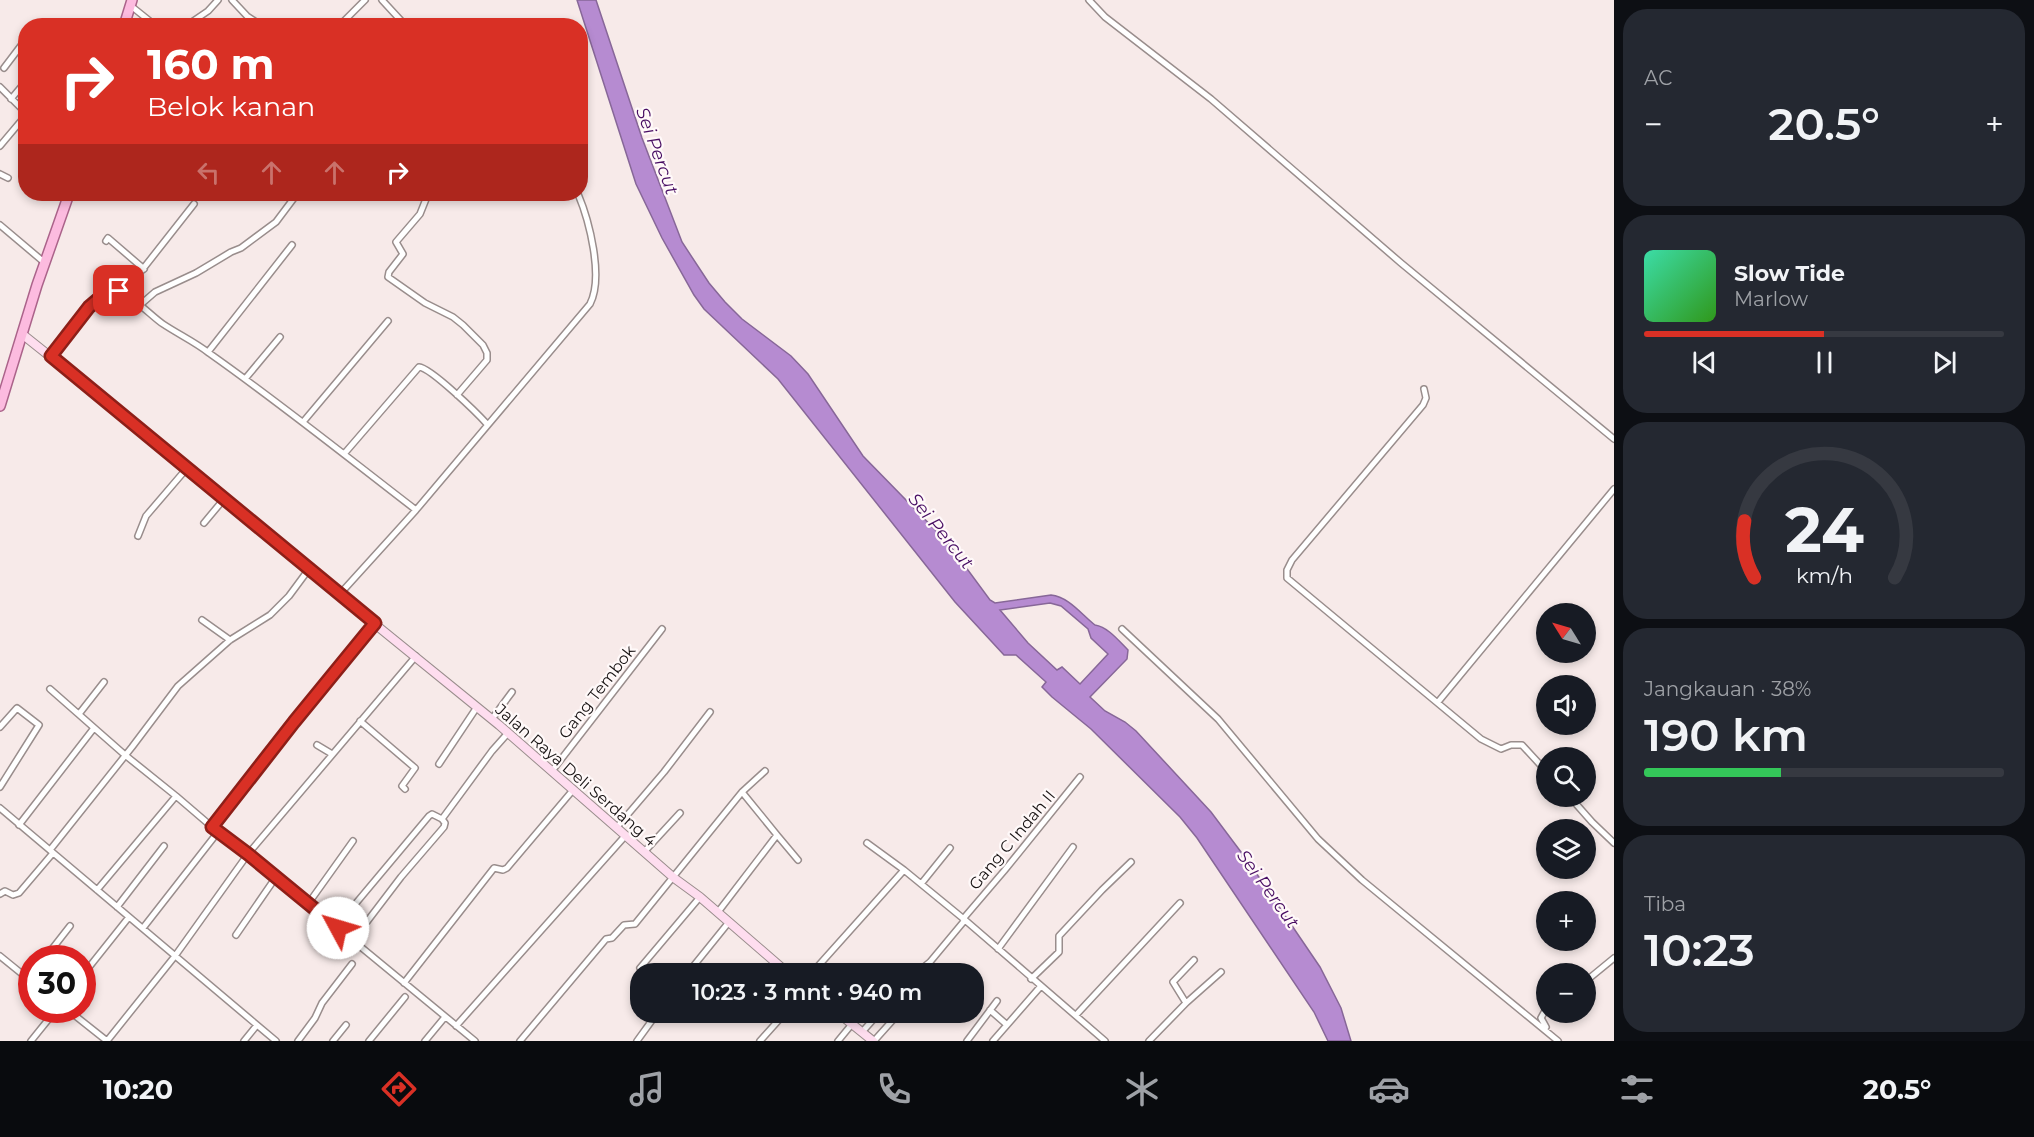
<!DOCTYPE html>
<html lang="id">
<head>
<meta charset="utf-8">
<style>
	:root { --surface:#171b24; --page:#242831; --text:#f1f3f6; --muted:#9ea1a6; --line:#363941; --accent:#d93025 }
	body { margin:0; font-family:Montserrat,sans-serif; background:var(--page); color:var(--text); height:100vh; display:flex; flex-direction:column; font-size:22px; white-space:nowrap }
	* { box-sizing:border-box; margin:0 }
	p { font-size:20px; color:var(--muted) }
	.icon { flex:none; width:33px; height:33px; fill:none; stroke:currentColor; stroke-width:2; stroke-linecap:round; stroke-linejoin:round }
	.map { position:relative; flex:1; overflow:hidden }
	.panel { display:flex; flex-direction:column; gap:9px; padding:9px; background:#0d0f14; width:420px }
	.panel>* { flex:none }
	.top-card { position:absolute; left:18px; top:18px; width:570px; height:183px; border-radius:24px; box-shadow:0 3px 9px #0003; background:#d93025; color:#fff; overflow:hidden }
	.needle { width:39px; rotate:307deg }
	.fabs { position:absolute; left:1536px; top:603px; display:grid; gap:12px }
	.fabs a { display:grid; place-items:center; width:60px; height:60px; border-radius:50%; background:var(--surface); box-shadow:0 3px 9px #0003; font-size:30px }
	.speed { position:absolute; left:18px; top:945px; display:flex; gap:12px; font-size:30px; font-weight:700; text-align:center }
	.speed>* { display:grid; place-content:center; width:78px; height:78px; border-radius:50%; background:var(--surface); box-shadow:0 3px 9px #0003; line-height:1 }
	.speed .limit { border:9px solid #d22; background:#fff; color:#111 }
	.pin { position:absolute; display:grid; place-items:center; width:51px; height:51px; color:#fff; margin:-26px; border-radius:12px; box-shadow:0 3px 9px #0006 }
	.me { position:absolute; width:66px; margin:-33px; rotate:309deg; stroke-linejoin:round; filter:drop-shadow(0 0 4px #0008) }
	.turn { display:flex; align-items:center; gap:21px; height:126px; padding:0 30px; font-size:27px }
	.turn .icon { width:78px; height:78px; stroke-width:2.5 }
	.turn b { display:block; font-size:42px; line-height:51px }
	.lanes { display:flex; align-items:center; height:57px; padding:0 30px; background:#0003; justify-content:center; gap:30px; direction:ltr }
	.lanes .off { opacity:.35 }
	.big { font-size:45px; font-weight:600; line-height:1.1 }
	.panel .card { flex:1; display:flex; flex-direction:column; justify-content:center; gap:9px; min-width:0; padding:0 21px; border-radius:24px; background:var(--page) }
	.panel .dial { align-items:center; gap:0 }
	.dial svg { height:156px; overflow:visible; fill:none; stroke:var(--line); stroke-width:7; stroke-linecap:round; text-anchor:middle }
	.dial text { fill:var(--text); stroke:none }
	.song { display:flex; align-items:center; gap:18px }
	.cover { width:72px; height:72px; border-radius:9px; background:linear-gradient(135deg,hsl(160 70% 55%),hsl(110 70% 35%)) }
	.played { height:6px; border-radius:3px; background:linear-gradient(90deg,var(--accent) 50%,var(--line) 50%) }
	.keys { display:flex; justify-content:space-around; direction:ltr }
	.heat { display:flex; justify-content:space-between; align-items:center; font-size:33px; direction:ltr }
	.charge { height:9px; border-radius:4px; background:linear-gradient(90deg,#34c759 38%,var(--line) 0) }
	.trip { position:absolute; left:630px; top:963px; width:354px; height:60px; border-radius:24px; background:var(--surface); box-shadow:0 3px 9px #0003; font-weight:600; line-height:60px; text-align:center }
	.tabs { display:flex; height:96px; justify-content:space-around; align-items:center; background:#090b0e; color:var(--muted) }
	.tabs .icon { width:42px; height:42px }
	.tabs .active { color:var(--accent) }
	.tabs b { font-size:27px; color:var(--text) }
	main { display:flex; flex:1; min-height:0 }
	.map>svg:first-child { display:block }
	.water { fill:#b68bd1; stroke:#876798; stroke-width:1.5; fill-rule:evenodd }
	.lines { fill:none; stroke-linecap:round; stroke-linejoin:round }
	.street-casing { stroke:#998d8c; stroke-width:8 }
	.secondary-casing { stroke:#998d8c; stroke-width:10 }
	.primary-casing { stroke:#ab638a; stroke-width:12 }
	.street { stroke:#fff; stroke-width:5 }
	.secondary { stroke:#feddef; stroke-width:8 }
	.primary { stroke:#fcbbdf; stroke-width:9 }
	.route-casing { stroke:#8d1f18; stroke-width:15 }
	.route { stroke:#d93025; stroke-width:10 }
	.labels { text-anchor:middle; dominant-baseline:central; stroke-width:4.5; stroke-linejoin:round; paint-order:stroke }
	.street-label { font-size:16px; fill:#181313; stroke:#fff9f9 }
	.water-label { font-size:18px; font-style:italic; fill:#470c62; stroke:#fff9f9 }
</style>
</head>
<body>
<main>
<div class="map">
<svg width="1614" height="1041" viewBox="0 0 1614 1041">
	<rect width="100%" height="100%" fill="#f7eae9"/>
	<!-- water -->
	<path class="water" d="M577,0H596L642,138L682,242L709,283L725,302L742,319L791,356L808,374L863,456L948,543L990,600L995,603L1051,595C1069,597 1081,614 1095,625C1108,627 1119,641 1128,650L1127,659L1090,697L1105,711L1125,722L1136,731L1211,812L1250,864L1320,967L1341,1008L1351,1041H1328L1314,1012L1197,838L1180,817L1091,729L1052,697L1042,687L1046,682L1016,655H1004L955,602L778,379L704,309L694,295L662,238L636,184ZM1050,603L1061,606L1088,629L1091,638L1108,654L1080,684L1062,667L1057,670L1028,643L1000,610Z"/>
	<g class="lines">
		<!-- street casing -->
		<g class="street-casing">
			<path id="street" d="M232,0L247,16L256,22
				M382,0L406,26
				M1089,0L1105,17L1211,99L1401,263L1614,439
				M131,6L156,26
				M341,24L365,0
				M186,26L208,11L218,0
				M4,68L26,39
				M0,87L26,113
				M11,99L21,87L26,86
				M0,146L26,115
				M0,174L8,178
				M428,194L420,214L396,242L403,254L389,272L388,277L425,303L453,317L463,325L483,345L487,353V360L457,395
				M0,225L45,263
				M106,241L108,238L144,269
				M124,293L194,204
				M140,305L155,292L196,273L231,252L241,248L276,222L297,194
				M208,352L292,245
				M51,356C62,342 96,292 111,289C124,287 152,317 163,324C178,334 195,342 209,353C280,403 347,457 416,510
				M245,379L280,337
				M1424,389L1426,398L1423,405L1292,560L1287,570V578L1481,739L1501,749L1511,745H1522L1546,771
				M303,422L388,321
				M344,454L419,367C431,368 477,413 487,424
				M204,523L224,499
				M138,536L146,516L188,467
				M339,595L416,510L590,304C604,277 589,220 578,194
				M202,620L230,640
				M1122,629L1218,719L1318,839L1362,880L1558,1041
				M50,689L125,755L176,796L218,832L248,854L475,1041
				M1438,702L1614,489
				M79,714L104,682
				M492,719L512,692
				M360,721L415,768L402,786L405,789
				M0,727L17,708L39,725L0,787
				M317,745L332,754
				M439,764L477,707
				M552,771L662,629
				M1569,796L1592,822L1614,843
				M0,808L276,1041
				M19,825L94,728
				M212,827L294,722L375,623
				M617,827L664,772L710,712
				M777,835L798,860
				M867,843L904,870
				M50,850L132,747L178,686L230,640L270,615L289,596L309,569
				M645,851L680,813
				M921,884L950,848
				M97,890L176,796
				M0,894L5,891L13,895L19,893L53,853
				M308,904L353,841
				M117,907L164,846
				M718,912L777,835L742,792
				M963,919L1004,871L1080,777
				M336,927L429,816L432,814L442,819L492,751L508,733
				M143,928L218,832
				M236,935L276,877
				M353,940L401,877L444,827L445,823L442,819
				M998,949L1073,847
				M0,956L32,982
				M45,958L70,926
				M640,968L700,897
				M687,974L729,922
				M811,974L904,870L965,920L1105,1041
				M915,974L930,962L965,920
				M82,976L129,917
				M1031,979L1059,952V936L1102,890L1131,862
				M1586,981L1614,958
				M404,983L494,868L503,870L507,868L573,790
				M1186,1003L1173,982L1194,960
				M68,1010L107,1041L175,956L248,854L416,656
				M990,1010L1006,1024
				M1076,1015L1180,903
				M456,1026L626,835
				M1546,1027L1541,1018L1546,1009
				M862,1032L880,1012
				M31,1041L56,1010
				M244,1041L257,1025
				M298,1041L315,1018L322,1003L352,964
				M333,1041L346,1025
				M369,1041L405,997
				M425,1041L445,1017
				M520,1041L606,939L612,938L624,925L635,924L742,792L765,771
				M637,1041L658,1012
				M760,1041L786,1012
				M838,1041L852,1024
				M874,1041L900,1012
				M967,1041L997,1001
				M993,1041L1041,986
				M1149,1041L1186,1003L1221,972"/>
		</g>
		<!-- secondary casing -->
		<g class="secondary-casing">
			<path id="secondary" d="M22,334L175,456L344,599L499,725L674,878L700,897L789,974
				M837,1012L873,1041"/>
		</g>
		<!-- primary casing -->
		<g class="primary-casing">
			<path id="primary" d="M124,26L132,0
				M0,406L37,285L69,194"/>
		</g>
		<!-- street -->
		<use href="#street" class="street"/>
		<!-- secondary -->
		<use href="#secondary" class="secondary"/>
		<!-- primary -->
		<use href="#primary" class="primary"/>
	</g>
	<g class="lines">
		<!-- route casing -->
		<g class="route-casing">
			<path id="route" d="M119,291L109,290L89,307L51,356L375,623L294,722L212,827L248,854L338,928"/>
		</g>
		<!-- route -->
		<use href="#route" class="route"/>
	</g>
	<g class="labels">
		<!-- street labels -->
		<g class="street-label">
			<text transform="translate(597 692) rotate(-52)">Gang Tembok</text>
			<text transform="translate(576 775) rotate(41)">Jalan Raya Deli Serdang 4</text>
			<text transform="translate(1012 840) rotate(-50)">Gang C Indah II</text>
		</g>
		<!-- water labels -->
		<g class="water-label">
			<text transform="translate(657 151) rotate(70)">Sei Percut</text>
			<text transform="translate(941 531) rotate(51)">Sei Percut</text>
			<text transform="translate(1268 889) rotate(54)">Sei Percut</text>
		</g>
	</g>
</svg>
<div class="fabs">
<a><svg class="needle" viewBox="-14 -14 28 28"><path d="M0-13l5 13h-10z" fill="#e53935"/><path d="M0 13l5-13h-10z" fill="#9ea1a6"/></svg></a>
<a><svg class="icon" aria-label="sound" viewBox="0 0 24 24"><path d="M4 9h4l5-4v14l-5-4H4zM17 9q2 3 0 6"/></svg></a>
<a><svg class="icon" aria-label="search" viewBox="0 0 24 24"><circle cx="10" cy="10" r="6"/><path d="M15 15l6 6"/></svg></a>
<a><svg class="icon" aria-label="layers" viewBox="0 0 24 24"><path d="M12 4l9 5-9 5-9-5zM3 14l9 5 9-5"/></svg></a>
<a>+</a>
<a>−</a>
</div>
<div class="speed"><div class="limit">30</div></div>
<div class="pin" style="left:119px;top:291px;background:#d93025"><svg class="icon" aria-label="arrive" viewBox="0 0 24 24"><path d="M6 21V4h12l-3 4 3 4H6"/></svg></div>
<svg class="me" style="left:338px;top:928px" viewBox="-20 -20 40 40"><circle r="19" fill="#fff"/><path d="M0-13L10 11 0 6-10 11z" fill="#d93025"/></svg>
<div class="trip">10:23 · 3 mnt · 940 m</div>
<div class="top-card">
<div class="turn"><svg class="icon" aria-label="right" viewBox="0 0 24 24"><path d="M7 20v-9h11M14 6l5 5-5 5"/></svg><div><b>160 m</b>Belok kanan</div></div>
<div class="lanes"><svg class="icon off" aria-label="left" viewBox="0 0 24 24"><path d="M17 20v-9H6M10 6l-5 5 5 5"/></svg><svg class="icon off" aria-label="ahead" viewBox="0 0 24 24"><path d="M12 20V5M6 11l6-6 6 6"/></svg><svg class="icon off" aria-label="ahead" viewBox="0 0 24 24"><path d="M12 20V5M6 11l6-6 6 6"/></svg><svg class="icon" aria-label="right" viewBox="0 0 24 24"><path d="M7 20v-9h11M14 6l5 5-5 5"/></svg></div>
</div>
</div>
<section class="panel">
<div class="card"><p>AC</p>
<div class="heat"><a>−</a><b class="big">20.5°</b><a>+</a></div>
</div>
<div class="card">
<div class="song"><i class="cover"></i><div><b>Slow Tide</b><p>Marlow</p></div></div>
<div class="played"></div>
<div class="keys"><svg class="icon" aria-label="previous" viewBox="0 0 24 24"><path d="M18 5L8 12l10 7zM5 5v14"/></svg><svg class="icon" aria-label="pause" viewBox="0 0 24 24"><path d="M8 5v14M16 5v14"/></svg><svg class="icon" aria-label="next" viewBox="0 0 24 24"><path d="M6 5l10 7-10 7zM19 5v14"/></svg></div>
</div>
<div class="card dial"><svg viewBox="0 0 100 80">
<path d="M14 69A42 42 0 1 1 86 69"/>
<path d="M14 69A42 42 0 0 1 9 40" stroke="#d93025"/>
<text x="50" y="56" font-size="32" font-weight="700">24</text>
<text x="50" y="72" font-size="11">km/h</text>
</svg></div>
<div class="card"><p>Jangkauan · 38%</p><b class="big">190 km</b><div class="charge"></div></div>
<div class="card"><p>Tiba</p><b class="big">10:23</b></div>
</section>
</main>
<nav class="tabs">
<b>10:20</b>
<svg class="icon active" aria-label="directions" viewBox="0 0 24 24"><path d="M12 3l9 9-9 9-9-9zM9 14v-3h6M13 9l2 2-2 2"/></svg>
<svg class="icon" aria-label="music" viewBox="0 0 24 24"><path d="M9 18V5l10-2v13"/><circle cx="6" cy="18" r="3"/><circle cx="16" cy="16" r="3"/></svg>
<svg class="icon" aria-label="phone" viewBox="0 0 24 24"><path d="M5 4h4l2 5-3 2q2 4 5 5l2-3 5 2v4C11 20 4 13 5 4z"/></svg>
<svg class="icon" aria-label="climate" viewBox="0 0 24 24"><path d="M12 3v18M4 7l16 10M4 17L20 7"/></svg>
<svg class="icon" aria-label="car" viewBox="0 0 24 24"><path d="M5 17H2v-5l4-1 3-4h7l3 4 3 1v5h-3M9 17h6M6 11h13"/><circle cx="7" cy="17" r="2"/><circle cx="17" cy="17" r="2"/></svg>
<svg class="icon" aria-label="filters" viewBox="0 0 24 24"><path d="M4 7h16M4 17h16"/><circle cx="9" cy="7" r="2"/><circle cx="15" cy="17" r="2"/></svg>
<b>20.5°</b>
</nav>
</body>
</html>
